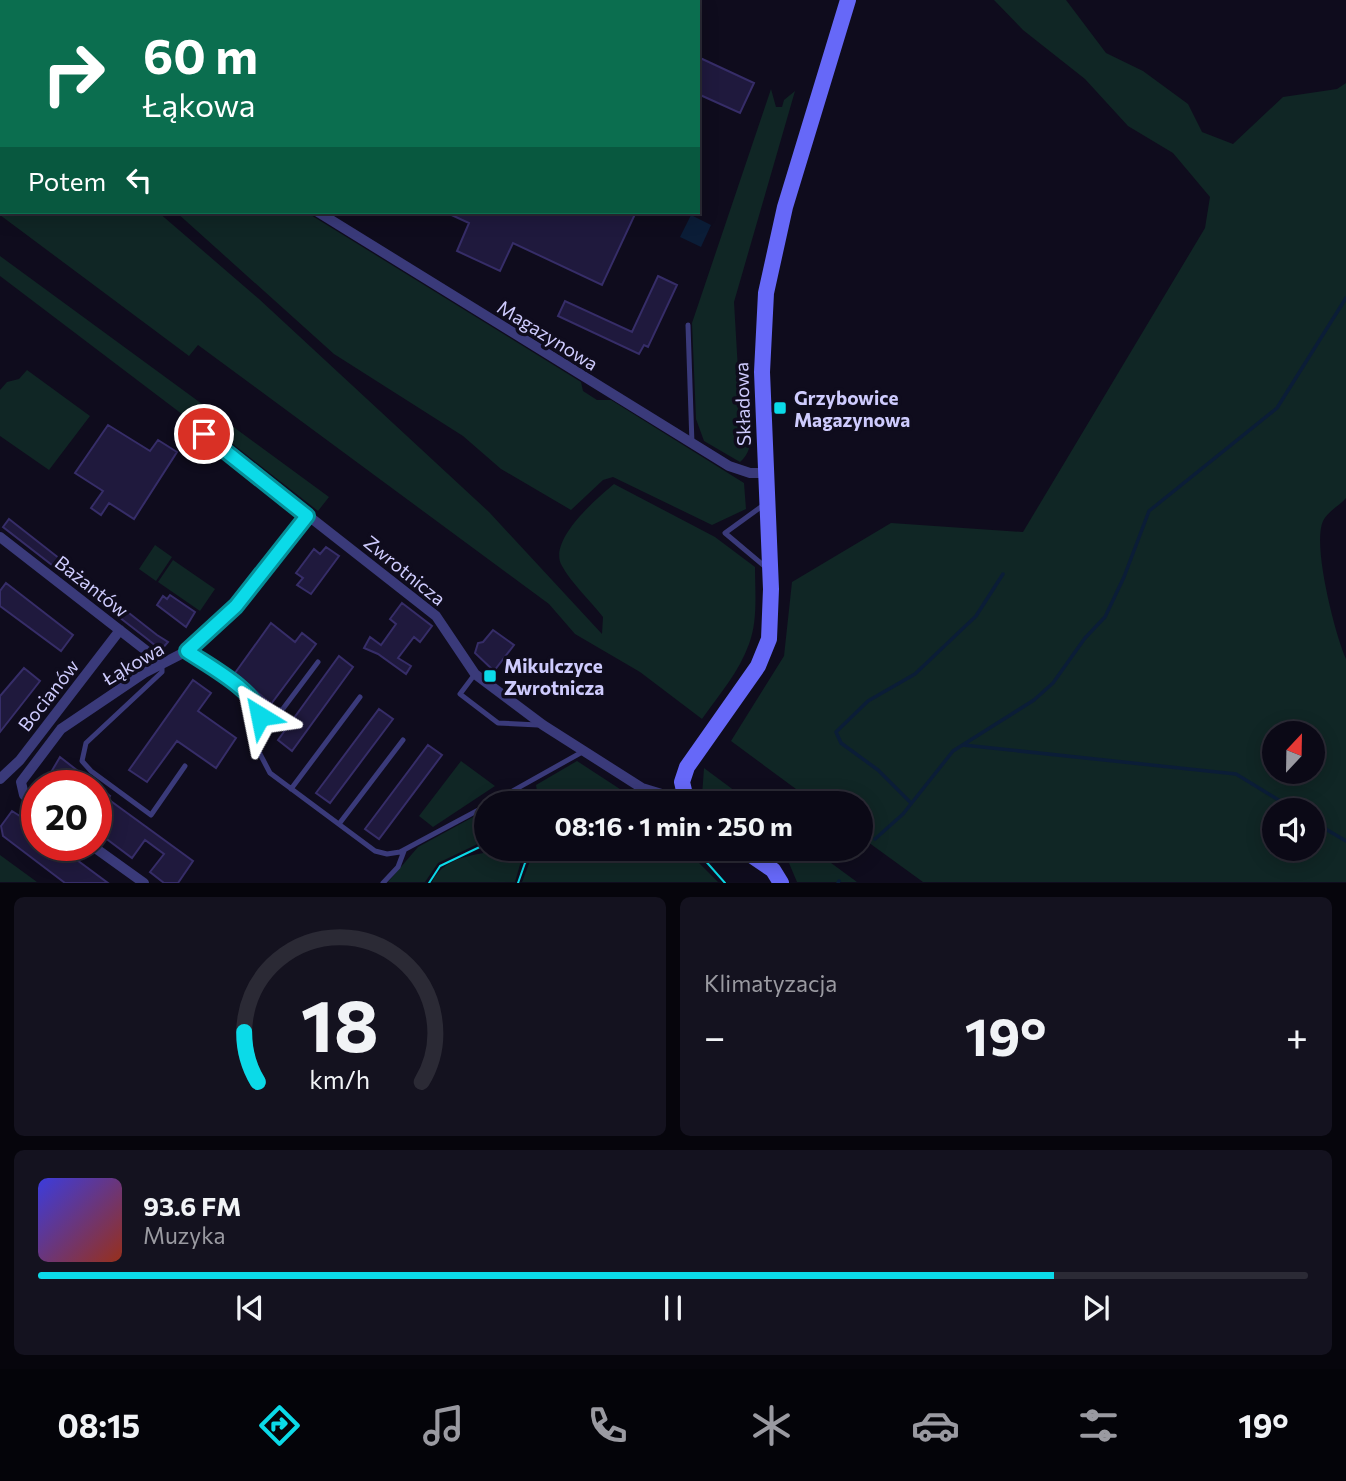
<!DOCTYPE html>
<html lang="pl">
<head>
<meta charset="utf-8">
<style>
	:root { --surface:#0b0916; --page:#14121f; --text:#f1f3f6; --muted:#9a9aa1; --line:#2b2a35; --accent:#0bdae8 }
	body { margin:0; font-family:Commissioner,sans-serif; background:var(--page); color:var(--text); height:100vh; display:flex; flex-direction:column; font-size:26px; white-space:nowrap }
	* { box-sizing:border-box; margin:0 }
	p { font-size:23px; color:var(--muted) }
	.icon { flex:none; width:38px; height:38px; fill:none; stroke:currentColor; stroke-width:2; stroke-linecap:round; stroke-linejoin:round }
	.map { position:relative; height:883px; overflow:hidden }
	.details { display:flex; flex-direction:column; gap:14px; padding:14px; background:#06050c; flex:1 }
	.details>* { flex:none }
	.banner { position:absolute; left:0px; top:0px; width:700px; height:214px; box-shadow:0 4px 18px #0003,0 0 0 2px var(--line); background:#0b6e4f; color:#fff; overflow:hidden }
	.needle { width:46px; rotate:22deg }
	.controls { position:absolute; left:1262px; top:721px; display:grid; gap:14px }
	.controls a { display:grid; place-items:center; width:63px; height:63px; border-radius:50%; background:var(--surface); box-shadow:0 4px 18px #0003,0 0 0 2px var(--line); font-size:35px }
	.speed { position:absolute; left:21px; top:770px; display:flex; gap:14px; font-size:35px; font-weight:700; text-align:center }
	.speed>* { display:grid; place-content:center; width:91px; height:91px; border-radius:50%; background:var(--surface); box-shadow:0 4px 18px #0003,0 0 0 2px var(--line); line-height:1 }
	.speed .limit { border:10px solid #d22; background:#fff; color:#111 }
	.pin { position:absolute; display:grid; place-items:center; width:60px; height:60px; color:#fff; margin:-30px; border:4px solid #fff; border-radius:50%; box-shadow:0 2px 7px #0007 }
	.me { position:absolute; width:77px; margin:-38px; rotate:325deg; stroke-linejoin:round; filter:drop-shadow(0 0 5px #0008) }
	.turn { display:flex; align-items:center; gap:24px; height:147px; padding:0 28px; font-size:32px }
	.turn .icon { width:91px; height:91px; stroke-width:2.5 }
	.turn b { display:block; font-size:49px; line-height:60px }
	.then { display:flex; align-items:center; height:66px; padding:0 28px; background:#0003; gap:14px; font-size:26px }
	.big { font-size:52px; font-weight:700; line-height:1.1 }
	.details .widget { flex:1; display:flex; flex-direction:column; justify-content:center; gap:10px; min-width:0; padding:0 24px; border-radius:10px; background:var(--page) }
	.details .dial { align-items:center; gap:0 }
	.dial svg { height:182px; overflow:visible; fill:none; stroke:var(--line); stroke-width:7; stroke-linecap:round; text-anchor:middle }
	.dial text { fill:var(--text); stroke:none }
	.song { display:flex; align-items:center; gap:21px }
	.cover { width:84px; height:84px; border-radius:10px; background:linear-gradient(135deg,hsl(240 70% 55%),hsl(10 70% 35%)) }
	.played { height:7px; border-radius:4px; background:linear-gradient(90deg,var(--accent) 80%,var(--line) 80%) }
	.keys { display:flex; justify-content:space-around; direction:ltr }
	.heat { display:flex; justify-content:space-between; align-items:center; font-size:38px; direction:ltr }
	.details .tiles { flex:1; display:grid; gap:14px; grid-template-columns:1fr 1fr }
	.widget:last-child { grid-column:span 2 }
	.trip { position:absolute; left:474px; top:791px; width:399px; height:70px; border-radius:35px; background:var(--surface); box-shadow:0 4px 18px #0003,0 0 0 2px var(--line); font-weight:700; line-height:70px; text-align:center }
	.menu { display:flex; height:112px; justify-content:space-around; align-items:center; background:#040409; color:var(--muted) }
	.menu .icon { width:49px; height:49px }
	.menu .active { color:var(--accent) }
	.menu b { font-size:32px; color:var(--text) }
	.map>svg:first-child { display:block }
	.green { fill:#102625; fill-rule:evenodd }
	.water { fill:#0b1d37 }
	.lines { fill:none; stroke-linecap:round; stroke-linejoin:round }
	.stream { stroke:#0b1d37; stroke-width:3.5 }
	.building { fill:#1f193d; stroke:#362d68; stroke-width:2 }
	.service { stroke:#3a3a7a; stroke-width:5 }
	.minor { stroke:#3a3a7a; stroke-width:10 }
	.secondary { stroke:#6668f8; stroke-width:16 }
	.tram { stroke:#0bdae8; stroke-width:2 }
	.route-casing { stroke:#078e97; stroke-width:18 }
	.route { stroke:#0bdae8; stroke-width:12 }
	.poi-dot { fill:#0bdae8; stroke:#0f0c1d; stroke-width:2.5 }
	.labels { text-anchor:middle; dominant-baseline:central; stroke-width:7; stroke-linejoin:round; paint-order:stroke }
	.street-label { font-size:19px; fill:#cecbfd; stroke:#0f0c1d }
	.poi-label { font-size:19px; font-weight:bold; fill:#cecbfd; stroke:#0f0c1d; text-anchor:start }
</style>
</head>
<body>
<div class="map">
<svg width="1346" height="883" viewBox="0 0 1346 883">
	<rect width="100%" height="100%" fill="#0f0c1d"/>
	<!-- green -->
	<path class="green" d="M994,0H1066L1106,53L1143,71L1188,104L1202,132L1233,144L1283,97L1337,89L1346,83V498C1339,506 1327,512 1323,521C1312,545 1335,634 1346,659V882H923L861,837V803H815L731,741L784,656L792,582L891,523L1023,532L1205,228L1210,197L1173,153L1128,126L1085,79L1023,30ZM1312,733V772H1274V733ZM1274,810H1312V849H1274Z
		M0,21L2,212H158L259,299L489,512L602,634L603,617C590,600 572,584 562,566C547,541 596,499 614,484L715,537L755,567C755,591 758,621 749,644C739,672 719,695 702,719L640,672L575,634L549,604L198,345L189,356L0,215Z
		M771,89L776,107H782L784,100L795,91L734,302L739,387L746,392C748,415 759,446 740,462L704,441L696,419L692,323Z
		M176,212H306L581,382L583,391L597,400H611L744,483L746,509L712,525L613,477L603,480L571,510L501,469L463,436L334,354Z
		M0,256L329,497L318,511L206,423L199,427L0,276Z
		M27,370L90,416L49,470L0,436V390L7,382L19,379Z
		M155,545L172,557L156,581L139,569Z
		M173,560L215,589L200,611L158,582Z
		M461,761L495,786L433,827L419,816Z
		M577,761L623,791L609,803H539L536,785Z
		M704,768L751,803H707L702,796Z
		M486,810V840L438,863L425,882H388L418,847Z
		M509,849H532L521,861L515,882H432C445,854 483,854 509,849Z
		M545,849H685L718,882H522L530,861Z
		M776,849H812L857,882H797L786,856Z
		M0,855L37,882H0Z"/>
	<!-- water -->
	<path class="water" d="M691,215L711,225L701,247L680,237Z"/>
	<g class="lines">
		<!-- stream -->
		<path class="stream" d="M963,745L1236,774L1295,810
			M911,803L878,770L841,743L836,732L868,701L915,674L976,616L1003,574
			M1312,821L1346,841
			M875,839L903,814L953,751L1034,700L1053,683L1085,638L1105,617L1124,577L1149,511L1277,408L1346,298
			M838,883L839,881"/>
	</g>
	<!-- building -->
	<path class="building" d="M698,57L754,83L740,113L698,94Z
		M445,212H636L602,285L513,243L500,271L457,251L469,223Z
		M658,276L677,285L648,347L644,345L639,354L558,316L565,301L632,332Z
		M108,425L150,451L158,440L177,452L134,519L109,503L101,515L91,508L103,491L75,473Z
		M9,519L157,635L168,642L161,650L146,638L3,527Z
		M326,547L339,556L311,594L297,585L303,578L296,573L314,549L320,554Z
		M6,583L73,635L61,651L0,606V591Z
		M170,595L195,612L186,627L157,605L163,596L167,599Z
		M402,603L432,626L420,642L414,637L398,658L411,666L406,674L378,654L364,648L370,637L381,645L396,624L390,619Z
		M271,623L295,642L302,633L316,644L271,704L235,673Z
		M493,630L514,645L494,671L475,653L478,643L483,642Z
		M339,656L353,667L292,751L278,740Z
		M24,668L40,681L0,732V696Z
		M193,680L211,693L198,711L236,738L216,768L177,741L147,782L129,770Z
		M379,709L393,719L330,803L316,793Z
		M428,745L442,755L379,839L365,829Z
		M60,757L110,796L108,799L193,861L178,883H164L150,872L164,854L145,840L132,858L96,831V786H43Z
		M12,811L37,827V845L58,846L108,883H65L3,836L1,826Z"/>
	<g class="lines">
		<!-- service -->
		<path class="service" d="M87,0L89,2
			M137,2L138,0
			M688,325L692,444
			M765,504L725,533L768,569
			M187,651L247,694L257,704L259,752L270,773L375,851L387,854L400,852L486,806
			M162,663V672L86,743L82,761L91,771L151,815L185,766
			M475,674L460,694L498,723L538,725
			M259,709L282,710L318,662
			M291,789L360,697
			M491,803L584,751
			M339,824L403,740
			M383,883L398,867L404,851"/>
		<!-- minor -->
		<path class="minor" d="M0,13L2,14
			M318,212L729,466L750,473H765
			M204,434L436,616L475,674L543,725L642,788L665,795L683,793
			M0,537L162,663
			M0,779L20,760L120,630
			M37,805L24,795L21,782L61,729L144,673L187,651L236,606L307,516
			M91,845L144,883"/>
		<!-- secondary -->
		<path class="secondary" d="M687,803L682,782L687,767L758,666L769,639L771,589L762,372L766,293L785,207L848,0
			M742,849L773,870L781,883"/>
		<!-- tram -->
		<path class="tram" d="M695,849L725,883
			M429,883L440,866L486,844
			M518,883L525,863L537,849"/>
	</g>
	<g class="lines">
		<!-- route casing -->
		<g class="route-casing">
			<path id="route" d="M204,434L307,516L236,606L187,651C207,665 257,691 260,716"/>
		</g>
		<!-- route -->
		<use href="#route" class="route"/>
	</g>
	<!-- markers -->
	<g class="poi-dot">
		<rect x="773" y="401" width="14" height="14" rx="3.5"/>
		<rect x="483" y="669" width="14" height="14" rx="3.5"/>
	</g>
	<g class="labels">
		<!-- street labels -->
		<g class="street-label">
			<text transform="translate(548 335) rotate(32)">Magazynowa</text>
			<text transform="translate(742 404) rotate(-92)">Składowa</text>
			<text transform="translate(405 570) rotate(39)">Zwrotnicza</text>
			<text transform="translate(92 586) rotate(38)">Bażantów</text>
			<text transform="translate(133 663) rotate(-30)">Łąkowa</text>
			<text transform="translate(48 695) rotate(-52)">Bocianów</text>
		</g>
		<!-- poi labels -->
		<g class="poi-label">
			<text x="794" y="397">Grzybowice<tspan x="794" dy="22">Magazynowa</tspan></text>
			<text x="504" y="665">Mikulczyce<tspan x="504" dy="22">Zwrotnicza</tspan></text>
		</g>
	</g>
</svg>
<div class="controls">
<a><svg class="needle" viewBox="-14 -14 28 28"><path d="M0-13l5 13h-10z" fill="#e53935"/><path d="M0 13l5-13h-10z" fill="#9a9aa1"/></svg></a>
<a><svg class="icon" aria-label="sound" viewBox="0 0 24 24"><path d="M4 9h4l5-4v14l-5-4H4zM17 9q2 3 0 6"/></svg></a>
</div>
<div class="speed"><div class="limit">20</div></div>
<div class="pin" style="left:204px;top:434px;background:#d93025"><svg class="icon" aria-label="arrive" viewBox="0 0 24 24"><path d="M6 21V4h12l-3 4 3 4H6"/></svg></div>
<svg class="me" style="left:260px;top:716px" viewBox="-20 -20 40 40"><path d="M0-17L14 15 0 8-14 15z" fill="#0bdae8" stroke="#fff" stroke-width="4"/></svg>
<div class="trip">08:16 · 1 min · 250 m</div>
<div class="banner">
<div class="turn"><svg class="icon" aria-label="right" viewBox="0 0 24 24"><path d="M7 20v-9h11M14 6l5 5-5 5"/></svg><div><b>60 m</b>Łąkowa</div></div>
<div class="then">Potem<svg class="icon" aria-label="left" viewBox="0 0 24 24"><path d="M17 20v-9H6M10 6l-5 5 5 5"/></svg></div>
</div>
</div>
<section class="details">
<div class="tiles">
<div class="widget dial"><svg viewBox="0 0 100 80">
<path d="M14 69A42 42 0 1 1 86 69"/>
<path d="M14 69A42 42 0 0 1 8 47" stroke="#0bdae8"/>
<text x="50" y="56" font-size="32" font-weight="700">18</text>
<text x="50" y="72" font-size="11">km/h</text>
</svg></div>
<div class="widget"><p>Klimatyzacja</p>
<div class="heat"><a>−</a><b class="big">19°</b><a>+</a></div>
</div>
<div class="widget">
<div class="song"><i class="cover"></i><div><b>93.6 FM</b><p>Muzyka</p></div></div>
<div class="played"></div>
<div class="keys"><svg class="icon" aria-label="previous" viewBox="0 0 24 24"><path d="M18 5L8 12l10 7zM5 5v14"/></svg><svg class="icon" aria-label="pause" viewBox="0 0 24 24"><path d="M8 5v14M16 5v14"/></svg><svg class="icon" aria-label="next" viewBox="0 0 24 24"><path d="M6 5l10 7-10 7zM19 5v14"/></svg></div>
</div>
</div>
</section>
<nav class="menu">
<b>08:15</b>
<svg class="icon active" aria-label="directions" viewBox="0 0 24 24"><path d="M12 3l9 9-9 9-9-9zM9 14v-3h6M13 9l2 2-2 2"/></svg>
<svg class="icon" aria-label="music" viewBox="0 0 24 24"><path d="M9 18V5l10-2v13"/><circle cx="6" cy="18" r="3"/><circle cx="16" cy="16" r="3"/></svg>
<svg class="icon" aria-label="phone" viewBox="0 0 24 24"><path d="M5 4h4l2 5-3 2q2 4 5 5l2-3 5 2v4C11 20 4 13 5 4z"/></svg>
<svg class="icon" aria-label="climate" viewBox="0 0 24 24"><path d="M12 3v18M4 7l16 10M4 17L20 7"/></svg>
<svg class="icon" aria-label="car" viewBox="0 0 24 24"><path d="M5 17H2v-5l4-1 3-4h7l3 4 3 1v5h-3M9 17h6M6 11h13"/><circle cx="7" cy="17" r="2"/><circle cx="17" cy="17" r="2"/></svg>
<svg class="icon" aria-label="filters" viewBox="0 0 24 24"><path d="M4 7h16M4 17h16"/><circle cx="9" cy="7" r="2"/><circle cx="15" cy="17" r="2"/></svg>
<b>19°</b>
</nav>
</body>
</html>
